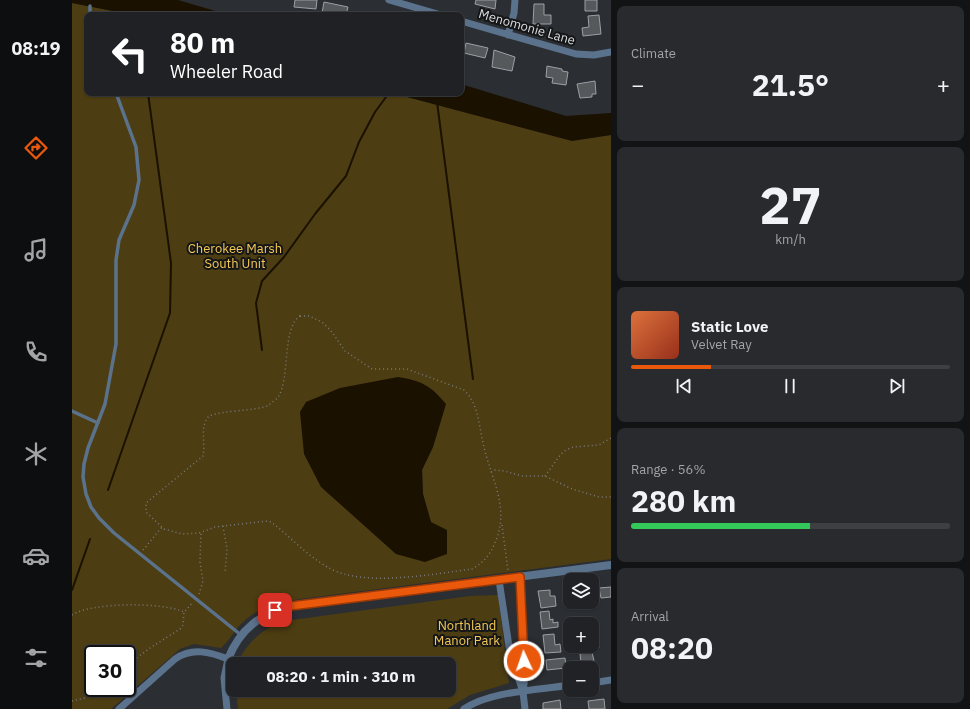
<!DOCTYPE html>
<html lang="en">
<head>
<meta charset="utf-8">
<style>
	:root { --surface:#202226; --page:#282a2e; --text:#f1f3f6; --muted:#a2a4a7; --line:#3d3f43; --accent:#ea580c }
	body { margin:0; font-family:"IBM Plex Sans",sans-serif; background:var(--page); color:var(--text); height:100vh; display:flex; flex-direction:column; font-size:15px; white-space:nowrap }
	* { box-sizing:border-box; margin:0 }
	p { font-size:13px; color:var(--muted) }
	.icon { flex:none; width:22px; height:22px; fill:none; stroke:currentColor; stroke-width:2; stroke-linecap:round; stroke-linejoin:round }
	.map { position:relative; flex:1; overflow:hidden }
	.drawer { display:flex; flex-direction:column; gap:6px; padding:6px; background:#121315; width:359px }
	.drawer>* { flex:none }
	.guide { position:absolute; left:12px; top:12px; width:380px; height:84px; border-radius:8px; box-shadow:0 1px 3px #0004,0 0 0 1px var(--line); background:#202124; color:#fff; overflow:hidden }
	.buttons { position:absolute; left:491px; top:573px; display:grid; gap:8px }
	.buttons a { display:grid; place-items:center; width:36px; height:36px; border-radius:8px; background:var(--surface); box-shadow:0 1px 3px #0004,0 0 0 1px var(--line); font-size:20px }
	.speed { position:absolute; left:12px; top:645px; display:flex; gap:8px; font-size:20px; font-weight:700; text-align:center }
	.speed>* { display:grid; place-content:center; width:52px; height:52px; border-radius:50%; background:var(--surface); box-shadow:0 1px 3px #0004,0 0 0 1px var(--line); line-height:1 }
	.speed .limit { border:2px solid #111; border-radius:6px; background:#fff; color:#111 }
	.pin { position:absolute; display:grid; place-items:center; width:34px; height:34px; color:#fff; margin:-17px; border-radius:8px; box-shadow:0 2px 6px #0006 }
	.me { position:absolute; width:44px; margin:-22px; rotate:357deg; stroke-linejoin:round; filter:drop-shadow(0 0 3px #0008) }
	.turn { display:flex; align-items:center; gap:14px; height:84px; padding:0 20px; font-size:18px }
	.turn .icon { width:52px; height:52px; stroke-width:2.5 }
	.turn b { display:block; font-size:28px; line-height:34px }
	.big { font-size:30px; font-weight:700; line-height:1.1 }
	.drawer .card { flex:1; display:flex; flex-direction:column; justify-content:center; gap:6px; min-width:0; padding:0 14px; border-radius:8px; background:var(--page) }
	.drawer .dial { align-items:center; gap:0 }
	.dial b { font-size:52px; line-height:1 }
	.song { display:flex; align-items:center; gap:12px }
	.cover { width:48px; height:48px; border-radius:6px; background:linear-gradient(135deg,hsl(20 70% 55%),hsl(10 70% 35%)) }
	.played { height:4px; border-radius:2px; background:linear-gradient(90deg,var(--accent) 25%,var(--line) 25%) }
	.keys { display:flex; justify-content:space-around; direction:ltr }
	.heat { display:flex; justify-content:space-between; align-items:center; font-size:22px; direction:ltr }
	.charge { height:6px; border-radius:3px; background:linear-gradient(90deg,#34c759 56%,var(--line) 0) }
	.trip { position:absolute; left:154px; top:657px; width:230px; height:40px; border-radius:8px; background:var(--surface); box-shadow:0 1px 3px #0004,0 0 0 1px var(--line); font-weight:700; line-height:40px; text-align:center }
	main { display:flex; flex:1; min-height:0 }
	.tab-bar { display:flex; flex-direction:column; width:72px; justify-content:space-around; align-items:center; background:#0d0e0f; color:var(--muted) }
	.tab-bar .icon { width:28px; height:28px }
	.tab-bar .current { color:var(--accent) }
	.tab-bar b { font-size:18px; color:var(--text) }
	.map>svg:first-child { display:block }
	.green { fill:#4d3d12; fill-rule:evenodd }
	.water { fill:#1a1100 }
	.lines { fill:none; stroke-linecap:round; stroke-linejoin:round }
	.stream { stroke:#1a1100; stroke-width:2 }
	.building { fill:#55595c; stroke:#9ca0a4 }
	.path { stroke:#787a7d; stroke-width:1.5; stroke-dasharray:1 3; stroke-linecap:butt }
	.service { stroke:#5b728d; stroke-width:3.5 }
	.minor { stroke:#5b728d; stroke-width:7 }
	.tertiary { stroke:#5b728d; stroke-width:8 }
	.route-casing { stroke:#983908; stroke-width:10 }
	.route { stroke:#ea580c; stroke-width:7 }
	.labels { text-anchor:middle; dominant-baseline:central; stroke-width:4; stroke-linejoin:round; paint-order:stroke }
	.street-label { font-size:13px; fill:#d9dadd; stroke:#151618 }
	.park-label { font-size:13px; fill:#f4c853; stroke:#151618 }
</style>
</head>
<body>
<main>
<nav class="tab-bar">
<b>08:19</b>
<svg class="icon current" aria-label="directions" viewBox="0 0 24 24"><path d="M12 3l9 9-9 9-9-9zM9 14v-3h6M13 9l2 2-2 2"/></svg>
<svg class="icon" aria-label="music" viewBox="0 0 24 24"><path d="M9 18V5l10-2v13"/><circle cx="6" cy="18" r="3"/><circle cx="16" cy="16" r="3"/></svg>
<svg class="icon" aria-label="phone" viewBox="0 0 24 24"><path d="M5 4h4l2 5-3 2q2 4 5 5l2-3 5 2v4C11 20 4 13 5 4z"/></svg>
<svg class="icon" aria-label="climate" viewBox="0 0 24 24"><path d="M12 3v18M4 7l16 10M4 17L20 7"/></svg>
<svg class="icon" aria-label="car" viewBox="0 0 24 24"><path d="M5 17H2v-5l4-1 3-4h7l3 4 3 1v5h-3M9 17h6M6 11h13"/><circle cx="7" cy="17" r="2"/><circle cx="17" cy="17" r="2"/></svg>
<svg class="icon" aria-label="filters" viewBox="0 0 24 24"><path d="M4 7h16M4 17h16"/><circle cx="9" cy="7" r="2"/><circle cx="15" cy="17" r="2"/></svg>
</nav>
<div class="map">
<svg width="539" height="709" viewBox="0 0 539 709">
	<rect width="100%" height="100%" fill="#2b2e32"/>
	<!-- green -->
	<path class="green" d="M0,3L61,15H15V93H320L500,140L539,135V559L228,599C206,603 183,608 167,626C161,633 157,641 149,648L122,644L108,649L39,709H0ZM374,403L361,447L350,470L351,494L359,522L324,554L290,523ZM21,654H55V688H21Z
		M426,595L437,683L398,695L375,709H166L164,690H377V664H165C174,643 191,628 212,621L398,596Z"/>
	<!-- water -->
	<path class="water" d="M0,0H106L157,15H61L0,3Z
		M389,84L494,116L539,113V135L500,141L320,93H389Z
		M326,377C350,381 358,385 374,404L361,447L350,470L351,494L359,522L375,530V554L353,562L324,554L249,487L232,454L228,412L234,402L268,388Z"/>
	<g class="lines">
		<!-- stream -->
		<path class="stream" d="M365,102L401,379
			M190,350L184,303L190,281L212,257L243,214L274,176L287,142L303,112L317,93
			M36,490L98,313L99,263L76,93
			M0,590L18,539"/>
	</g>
	<!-- building -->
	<path class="building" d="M223,0H245L244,9L222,7Z
		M404,0H424L423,9L403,4Z
		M513,0H525V11H513Z
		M252,2L276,7L274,15L250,13Z
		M462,4H472V15H479V24H461Z
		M527,15L529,34L511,36L510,28L517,27L516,16Z
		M394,43L416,48L413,58L392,53Z
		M422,50L443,57L440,71L420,67Z
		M475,66L490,69V71L496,72L494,85L480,83L481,78L474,77Z
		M523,81L524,94H520V97L508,98L505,84Z
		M539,587V597L529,598L527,588Z
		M478,590V596H483L484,606L469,608L466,591Z
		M477,611L478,620L481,619V623L486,622V627L470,629L468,612Z
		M482,634L483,645L488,644L489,652L473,653L471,635Z
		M526,641L527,648L519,649L520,642Z
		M520,652L522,661L509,663L508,654Z
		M493,658L494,668L475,670L474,660Z
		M532,699L533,709H517L516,701Z
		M488,700L489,709H471V703Z"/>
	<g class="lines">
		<!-- path -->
		<path class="path" d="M228,316H237L250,322L260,332L273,351L300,369H335L392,390C407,404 407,428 412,447C420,482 439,509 422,545C417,556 411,563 400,569C362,574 293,587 259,569C236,557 219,537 199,522L195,521L143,527L127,533L110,534L92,529L74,512V503L131,456C134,442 127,427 137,416C151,410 187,411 197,405C199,403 205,399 206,397C218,381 210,326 228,316Z
			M419,472L423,470L432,471L451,476H473L500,489L527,497H539
			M473,476L489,454L494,450L501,447L527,445L539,438
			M430,525L436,571
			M151,526L155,549L153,573
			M71,550L90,527
			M127,594L131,581L128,562L129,531
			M0,615C19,602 91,602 112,612
			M55,665L78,648L108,629L111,625L112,612L121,602
			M0,701L13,698L30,688"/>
		<!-- service -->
		<path class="service" d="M18,6V15
			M44,93L64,147L67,180L62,205L47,240L44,260V344L33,404L16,448L12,464L11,477L14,494L19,507L27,518L42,533L169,635
			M0,411L26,423"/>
		<!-- minor -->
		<path class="minor" d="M317,0L369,15
			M389,21L504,54L522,55L539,52
			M436,35L442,13L443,0
			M448,577L453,675L451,692L453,709
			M427,580L438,653L451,692
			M520,683L539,680
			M47,709L103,659C120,647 138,652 156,659L152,678L155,709
			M392,709C418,691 467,690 498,685"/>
		<!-- tertiary -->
		<path class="tertiary" d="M156,659C168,629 188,614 219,606L539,565"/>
	</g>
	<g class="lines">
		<!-- route casing -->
		<g class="route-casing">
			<path id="route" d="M203,610L219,606L448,577L452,661"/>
		</g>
		<!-- route -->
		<use href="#route" class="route"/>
	</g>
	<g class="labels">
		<!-- street labels -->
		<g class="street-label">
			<text transform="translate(455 27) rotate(16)">Menomonie Lane</text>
		</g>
		<!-- park labels -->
		<g class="park-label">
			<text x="163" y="248">Cherokee Marsh<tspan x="163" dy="15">South Unit</tspan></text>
			<text x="395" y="625">Northland<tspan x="395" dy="15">Manor Park</tspan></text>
		</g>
	</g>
</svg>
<div class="buttons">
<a><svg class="icon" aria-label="layers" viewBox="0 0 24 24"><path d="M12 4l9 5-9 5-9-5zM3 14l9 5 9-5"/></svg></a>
<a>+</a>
<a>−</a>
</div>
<div class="speed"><div class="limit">30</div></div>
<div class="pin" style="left:203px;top:610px;background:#d93025"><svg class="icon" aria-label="arrive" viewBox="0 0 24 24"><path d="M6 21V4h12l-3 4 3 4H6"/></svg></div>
<svg class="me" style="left:452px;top:661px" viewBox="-20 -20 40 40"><circle r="17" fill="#ea580c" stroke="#fff" stroke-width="3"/><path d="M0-11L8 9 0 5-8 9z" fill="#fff"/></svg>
<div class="trip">08:20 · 1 min · 310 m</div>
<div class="guide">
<div class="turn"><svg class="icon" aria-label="left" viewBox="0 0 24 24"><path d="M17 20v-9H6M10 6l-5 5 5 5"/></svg><div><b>80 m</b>Wheeler Road</div></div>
</div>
</div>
<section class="drawer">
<div class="card"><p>Climate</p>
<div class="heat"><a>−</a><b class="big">21.5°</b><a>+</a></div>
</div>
<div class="card dial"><b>27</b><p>km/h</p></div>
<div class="card">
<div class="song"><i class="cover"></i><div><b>Static Love</b><p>Velvet Ray</p></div></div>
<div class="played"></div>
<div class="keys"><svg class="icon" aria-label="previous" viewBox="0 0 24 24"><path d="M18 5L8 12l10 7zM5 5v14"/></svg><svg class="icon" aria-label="pause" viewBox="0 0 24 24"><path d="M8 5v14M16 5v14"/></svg><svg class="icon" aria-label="next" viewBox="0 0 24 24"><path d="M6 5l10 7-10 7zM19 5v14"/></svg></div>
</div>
<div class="card"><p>Range · 56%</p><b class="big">280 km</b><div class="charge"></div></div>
<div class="card"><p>Arrival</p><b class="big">08:20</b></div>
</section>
</main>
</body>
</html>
